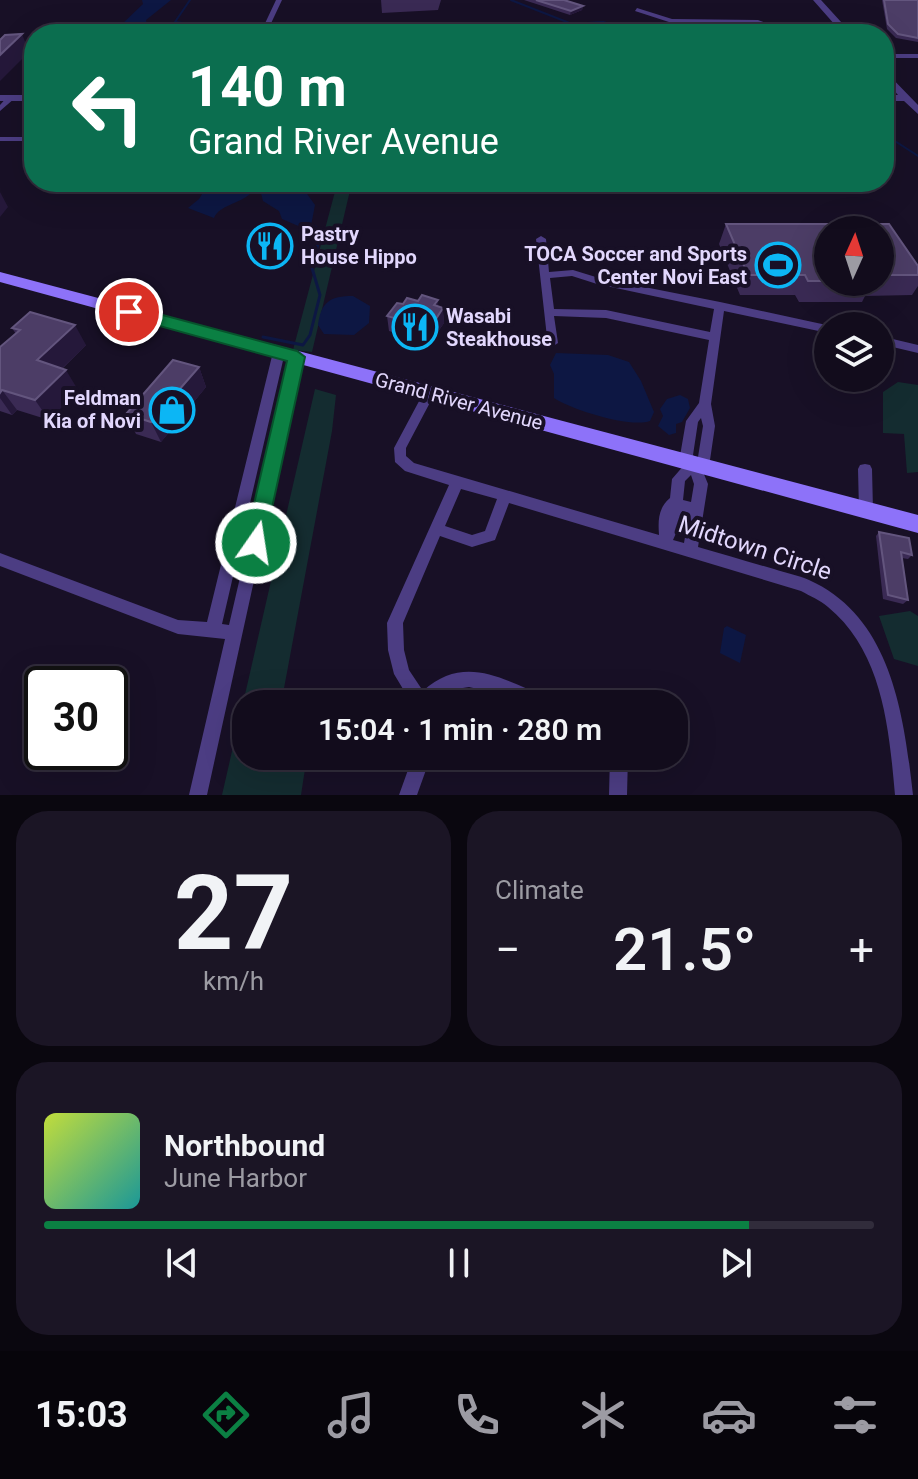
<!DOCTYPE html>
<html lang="en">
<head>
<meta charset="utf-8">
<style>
	:root { --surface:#120c1c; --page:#1b1525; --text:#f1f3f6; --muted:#9c9ba3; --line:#312c3b; --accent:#0b8043 }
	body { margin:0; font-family:Roboto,sans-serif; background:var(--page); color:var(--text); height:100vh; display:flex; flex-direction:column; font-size:30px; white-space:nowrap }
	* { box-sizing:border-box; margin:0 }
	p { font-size:26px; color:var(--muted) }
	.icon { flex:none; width:44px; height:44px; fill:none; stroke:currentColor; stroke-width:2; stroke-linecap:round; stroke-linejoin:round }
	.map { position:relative; height:795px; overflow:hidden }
	.sheet { display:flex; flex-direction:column; gap:16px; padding:16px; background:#0a070f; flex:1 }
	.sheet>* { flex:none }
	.top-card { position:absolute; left:24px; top:24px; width:870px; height:168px; border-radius:32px; box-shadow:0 8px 32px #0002,0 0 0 2px var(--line); background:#0b6e4f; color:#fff; overflow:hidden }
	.needle { width:52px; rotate:3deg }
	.fabs { position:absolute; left:814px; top:216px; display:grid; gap:16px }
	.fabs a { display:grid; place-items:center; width:80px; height:80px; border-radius:50%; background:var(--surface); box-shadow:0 8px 32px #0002,0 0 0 2px var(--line); font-size:40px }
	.speed { position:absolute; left:24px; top:666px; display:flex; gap:16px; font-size:40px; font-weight:700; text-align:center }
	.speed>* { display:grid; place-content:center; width:104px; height:104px; border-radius:50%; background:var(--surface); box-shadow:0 8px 32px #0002,0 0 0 2px var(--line); line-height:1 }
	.speed .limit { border:4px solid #111; border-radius:12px; background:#fff; color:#111 }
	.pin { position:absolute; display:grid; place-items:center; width:68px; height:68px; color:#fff; margin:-34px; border:4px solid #fff; border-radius:50%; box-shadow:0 2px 8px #0007 }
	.me { position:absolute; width:88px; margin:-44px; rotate:13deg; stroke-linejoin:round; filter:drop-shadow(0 0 6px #0008) }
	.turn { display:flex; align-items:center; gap:28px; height:168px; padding:0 32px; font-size:36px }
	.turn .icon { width:104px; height:104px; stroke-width:2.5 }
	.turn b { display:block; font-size:56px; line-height:68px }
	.big { font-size:60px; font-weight:600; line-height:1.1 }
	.sheet .tile { flex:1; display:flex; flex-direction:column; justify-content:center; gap:12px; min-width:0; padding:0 28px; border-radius:32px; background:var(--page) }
	.sheet .dial { align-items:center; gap:0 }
	.dial b { font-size:104px; line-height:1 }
	.song { display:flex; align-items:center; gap:24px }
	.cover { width:96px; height:96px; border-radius:12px; background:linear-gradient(135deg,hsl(70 70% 55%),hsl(180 70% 35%)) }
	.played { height:8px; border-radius:4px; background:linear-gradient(90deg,var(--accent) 85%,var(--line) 85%) }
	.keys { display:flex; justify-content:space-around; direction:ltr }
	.heat { display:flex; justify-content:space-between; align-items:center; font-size:44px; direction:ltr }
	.sheet .tiles { flex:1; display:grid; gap:16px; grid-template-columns:1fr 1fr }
	.tile:last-child { grid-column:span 2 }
	.trip { position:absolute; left:232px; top:690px; width:456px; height:80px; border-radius:32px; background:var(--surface); box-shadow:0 8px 32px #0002,0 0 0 2px var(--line); font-weight:600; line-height:80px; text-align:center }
	.tabs { display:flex; height:128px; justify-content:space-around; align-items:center; background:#07050b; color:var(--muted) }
	.tabs .icon { width:56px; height:56px }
	.tabs .on { color:var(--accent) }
	.tabs b { font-size:36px; color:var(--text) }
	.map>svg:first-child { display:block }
	.green { fill:#142c30 }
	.water { fill:#0d1743 }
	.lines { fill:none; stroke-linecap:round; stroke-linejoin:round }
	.stream-far1 { stroke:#0d1743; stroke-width:2 }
	.stream { stroke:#0d1743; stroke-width:3 }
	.minor { fill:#4c3d83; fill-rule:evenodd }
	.tertiary { fill:#4c3d83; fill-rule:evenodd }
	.secondary { fill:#8d72f9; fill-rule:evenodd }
	.wall { fill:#3a2a54; fill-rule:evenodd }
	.shaded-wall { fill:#25183a }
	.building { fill:#4c3d66; stroke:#63557e; stroke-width:2 }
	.route { fill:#0b8043; stroke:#07532c; stroke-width:2 }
	.labels { text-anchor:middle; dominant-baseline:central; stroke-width:8; stroke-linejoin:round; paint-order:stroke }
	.poi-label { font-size:20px; font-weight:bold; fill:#e2d7fd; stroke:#181026; text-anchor:start }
	.street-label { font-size:20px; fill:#e2d7fd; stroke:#181026 }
	.near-street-label { font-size:24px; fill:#e2d7fd; stroke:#181026 }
</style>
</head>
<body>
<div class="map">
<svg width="918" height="795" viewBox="0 0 918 795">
	<rect width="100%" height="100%" fill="#181026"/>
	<!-- green -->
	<path class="green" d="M235,182H352L312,352L293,350L337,184Z
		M898,382L918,385V472L907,473L904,434L883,433V392Z
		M315,389L336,395L332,431L282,699L315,704H246V756H307L301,795H222Z
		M910,611L918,616V666L894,659L879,616Z"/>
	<!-- water -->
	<path class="water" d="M142,0H171L146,20L148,29L143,34H56L121,25L143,4Z
		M226,182L296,183L294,190L305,191L315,205L310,231L282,219L279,211L263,201L261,193H251C240,204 219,205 214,218L188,208L199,199L207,186Z
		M353,296L370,306L369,323L354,335L324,334L318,325C321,302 330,296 353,296Z
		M556,353L608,355L629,362L641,381L654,412L650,421C630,428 572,410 554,398V374L550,365Z
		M680,395L688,399L690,408L682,422L676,424V433L669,435L658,426L663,416L660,409L667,399Z
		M727,626L746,635L740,663L720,653L724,628Z"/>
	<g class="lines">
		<!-- stream-far1 -->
		<path class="stream-far1" d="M190,0L175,22L273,34
			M511,0L572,24L603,22L630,30
			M884,134L918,156"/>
		<!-- stream -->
		<path class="stream" d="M263,337L303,345L310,335L320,295L312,268L321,231L312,225"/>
		<!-- minor -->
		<path class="minor" d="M276,0H282L266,34H260Z
			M637,8L672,19L758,20L794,34H785L757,24L672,23L635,11Z
			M884,54H918V58H884Z
			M8,96L15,98L0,111V105Z
			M0,137H34V141H0Z
			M541,236L546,239L549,272L573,270L599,278L720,302L831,326H828V333L724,311L711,404L715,426L710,460L709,464L701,467L708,484L698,547C723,554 749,562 774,569C786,573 798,575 809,580C892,617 904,716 913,795H895C889,729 883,652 828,607C820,600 810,596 801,591L509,503L495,540L472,547L440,536L403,623L404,650L409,670L423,691C465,653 504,680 549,698L551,704H523L495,693L469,687L450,690L433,704H412L394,674L388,650L387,623L449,485L405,471L395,462L394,448L425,390L429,389L435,393L406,448V456L414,463L659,535C658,521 658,508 670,498L672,479L685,464L680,456L686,421L699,403L709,340L606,318L554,316L558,343L552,347L548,346L536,239ZM572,276L597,284L714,309L710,332L606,310L554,309L550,278ZM701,418L703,426L698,457L695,458L693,455L698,422ZM691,475L694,484L691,502L683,500L685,481ZM461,489L497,499L485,531L472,535L445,526ZM682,511L689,513L684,543L673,540L681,522Z
			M880,336L918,345V353L880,344Z
			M279,348L285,352L222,624L229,625L291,357L297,353L303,357L207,795H189L225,639L178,634L0,566V553L178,620L207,622L273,352Z
			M865,464L870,465L872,469L873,510L871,514L866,516L861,514L859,510L858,469L860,465Z
			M413,756H431L417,795H399Z
			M610,756H628L627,795H609Z"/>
		<!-- tertiary -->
		<path class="tertiary" d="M813,0H821L852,34H843Z
			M884,70L918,105V114L904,101H884V95H898L884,79Z
			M0,95H34V101H0Z"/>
		<!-- secondary -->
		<path class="secondary" d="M0,272L918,515V533L0,282Z"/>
	</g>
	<!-- wall -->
	<path class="wall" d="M381,0H441L438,10L382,13Z
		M524,0H564L583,6L582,10L570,15Z
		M882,0H918V42L896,38L887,29Z
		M726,224H889L918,266V286L912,295L865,296L862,302H799L795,295H740L719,244ZM828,230H880V282H828Z
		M438,300V306L443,308L444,323L430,343L389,331L387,316L403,304L418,301Z
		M12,328L86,345L62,369L78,390L49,420L17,410L12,415L0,411V347L16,334Z
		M199,367L206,387L161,442L136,434L126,414Z
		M879,532L912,555L908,559L902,558L908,600L903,604L883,599L876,536Z"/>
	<!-- shaded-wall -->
	<path class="shaded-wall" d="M583,6L582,10L570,15L571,11Z
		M22,34L29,52L0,81V55Z
		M0,192L8,207L0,217Z
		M438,300L439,315L443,308L444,323L430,343V328L434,305Z
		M75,325L86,345L50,380L37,360Z
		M199,367L206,387L161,442L151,422Z
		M66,370L78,390L49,420L35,400Z
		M2,390L17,410L12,415L0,398V393Z"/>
	<!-- building -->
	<path class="building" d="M536,0H564L583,6L571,11Z
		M884,0H918V38L898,34L888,24Z
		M22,34L0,55V40L5,35Z
		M726,224H889L918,266V275H880V230H828V281H808L805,275H748Z
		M422,295L438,300L434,305L443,308L430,328L387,316L397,303L403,304L407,298L418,301Z
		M30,312L75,325L37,360L66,370L35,400L2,390L0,393V347L20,330L12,328Z
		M173,360L199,367L151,422L126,414Z
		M879,532L909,538L912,555L901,552L908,600L888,595Z"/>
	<!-- route -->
	<path class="route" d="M129,306L297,351L305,357L263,549L256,552L248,549L245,543L287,361L123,316L121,312Z"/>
	<!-- icons -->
	<defs>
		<g id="restaurant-ring" transform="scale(2.3)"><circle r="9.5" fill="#181026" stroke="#0cb6f5" stroke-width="1.5"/><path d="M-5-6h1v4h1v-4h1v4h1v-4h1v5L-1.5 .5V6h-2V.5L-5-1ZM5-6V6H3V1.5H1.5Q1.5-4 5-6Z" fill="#0cb6f5"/></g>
		<g id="stadium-ring" transform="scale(2.3)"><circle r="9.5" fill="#181026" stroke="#0cb6f5" stroke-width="1.5"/><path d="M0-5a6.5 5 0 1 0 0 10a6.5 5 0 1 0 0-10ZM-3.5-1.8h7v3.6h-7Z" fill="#0cb6f5"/></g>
		<g id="shop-ring" transform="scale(2.3)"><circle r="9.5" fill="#181026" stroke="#0cb6f5" stroke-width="1.5"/><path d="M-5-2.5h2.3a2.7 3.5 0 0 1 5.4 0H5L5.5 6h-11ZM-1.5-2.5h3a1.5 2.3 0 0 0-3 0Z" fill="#0cb6f5"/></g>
	</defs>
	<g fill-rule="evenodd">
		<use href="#restaurant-ring" x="270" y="246"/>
		<use href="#stadium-ring" x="778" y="265"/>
		<use href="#restaurant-ring" x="415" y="327"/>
		<use href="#shop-ring" x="172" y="410"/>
	</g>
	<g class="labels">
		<!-- poi labels -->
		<g class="poi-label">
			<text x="301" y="234">Pastry<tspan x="301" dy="23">House Hippo</tspan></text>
			<text x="747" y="254" text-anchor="end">TOCA Soccer and Sports<tspan x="747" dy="23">Center Novi East</tspan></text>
			<text x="446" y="316">Wasabi<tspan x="446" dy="23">Steakhouse</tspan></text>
			<text x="141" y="398" text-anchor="end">Feldman<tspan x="141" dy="23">Kia of Novi</tspan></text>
		</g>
		<!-- street labels -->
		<g class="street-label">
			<text transform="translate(459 401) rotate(15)">Grand River Avenue</text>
		</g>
		<!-- near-street labels -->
		<g class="near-street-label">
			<text transform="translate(755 548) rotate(18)">Midtown Circle</text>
		</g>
	</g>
</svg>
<div class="fabs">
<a><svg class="needle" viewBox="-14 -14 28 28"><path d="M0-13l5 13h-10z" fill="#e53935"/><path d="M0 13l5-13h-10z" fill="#9c9ba3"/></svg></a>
<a><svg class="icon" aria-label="layers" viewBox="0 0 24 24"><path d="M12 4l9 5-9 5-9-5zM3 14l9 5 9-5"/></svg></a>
</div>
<div class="speed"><div class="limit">30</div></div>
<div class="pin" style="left:129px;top:312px;background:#d93025"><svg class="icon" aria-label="arrive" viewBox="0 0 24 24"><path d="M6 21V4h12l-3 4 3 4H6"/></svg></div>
<svg class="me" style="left:256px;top:543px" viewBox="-20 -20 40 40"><circle r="17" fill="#0b8043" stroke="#fff" stroke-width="3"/><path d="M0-11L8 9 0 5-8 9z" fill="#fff"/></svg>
<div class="trip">15:04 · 1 min · 280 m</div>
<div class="top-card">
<div class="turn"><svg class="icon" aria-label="left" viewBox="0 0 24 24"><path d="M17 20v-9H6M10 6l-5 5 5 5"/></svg><div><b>140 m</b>Grand River Avenue</div></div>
</div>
</div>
<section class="sheet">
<div class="tiles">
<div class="tile dial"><b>27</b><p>km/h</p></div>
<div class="tile"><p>Climate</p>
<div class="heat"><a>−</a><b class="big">21.5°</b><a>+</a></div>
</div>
<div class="tile">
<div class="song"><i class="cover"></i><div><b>Northbound</b><p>June Harbor</p></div></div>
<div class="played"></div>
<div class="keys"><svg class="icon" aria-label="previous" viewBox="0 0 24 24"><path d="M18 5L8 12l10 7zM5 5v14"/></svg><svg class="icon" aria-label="pause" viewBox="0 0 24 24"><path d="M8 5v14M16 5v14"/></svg><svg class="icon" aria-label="next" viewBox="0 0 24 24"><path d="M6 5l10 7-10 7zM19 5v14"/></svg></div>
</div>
</div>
</section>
<nav class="tabs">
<b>15:03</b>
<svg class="icon on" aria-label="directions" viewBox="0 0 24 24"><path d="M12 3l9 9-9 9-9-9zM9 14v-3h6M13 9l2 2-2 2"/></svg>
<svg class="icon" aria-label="music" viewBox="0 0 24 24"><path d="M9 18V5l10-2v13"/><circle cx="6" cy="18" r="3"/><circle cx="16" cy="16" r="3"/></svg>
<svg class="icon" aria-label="phone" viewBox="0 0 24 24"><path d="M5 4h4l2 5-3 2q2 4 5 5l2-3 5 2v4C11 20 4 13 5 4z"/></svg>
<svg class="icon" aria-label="climate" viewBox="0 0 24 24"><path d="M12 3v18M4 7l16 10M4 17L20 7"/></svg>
<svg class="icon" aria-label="car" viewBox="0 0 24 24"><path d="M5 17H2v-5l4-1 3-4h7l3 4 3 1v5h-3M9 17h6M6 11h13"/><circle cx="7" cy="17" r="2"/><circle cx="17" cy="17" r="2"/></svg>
<svg class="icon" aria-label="filters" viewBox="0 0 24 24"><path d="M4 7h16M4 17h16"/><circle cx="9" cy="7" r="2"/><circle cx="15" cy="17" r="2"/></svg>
</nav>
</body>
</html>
